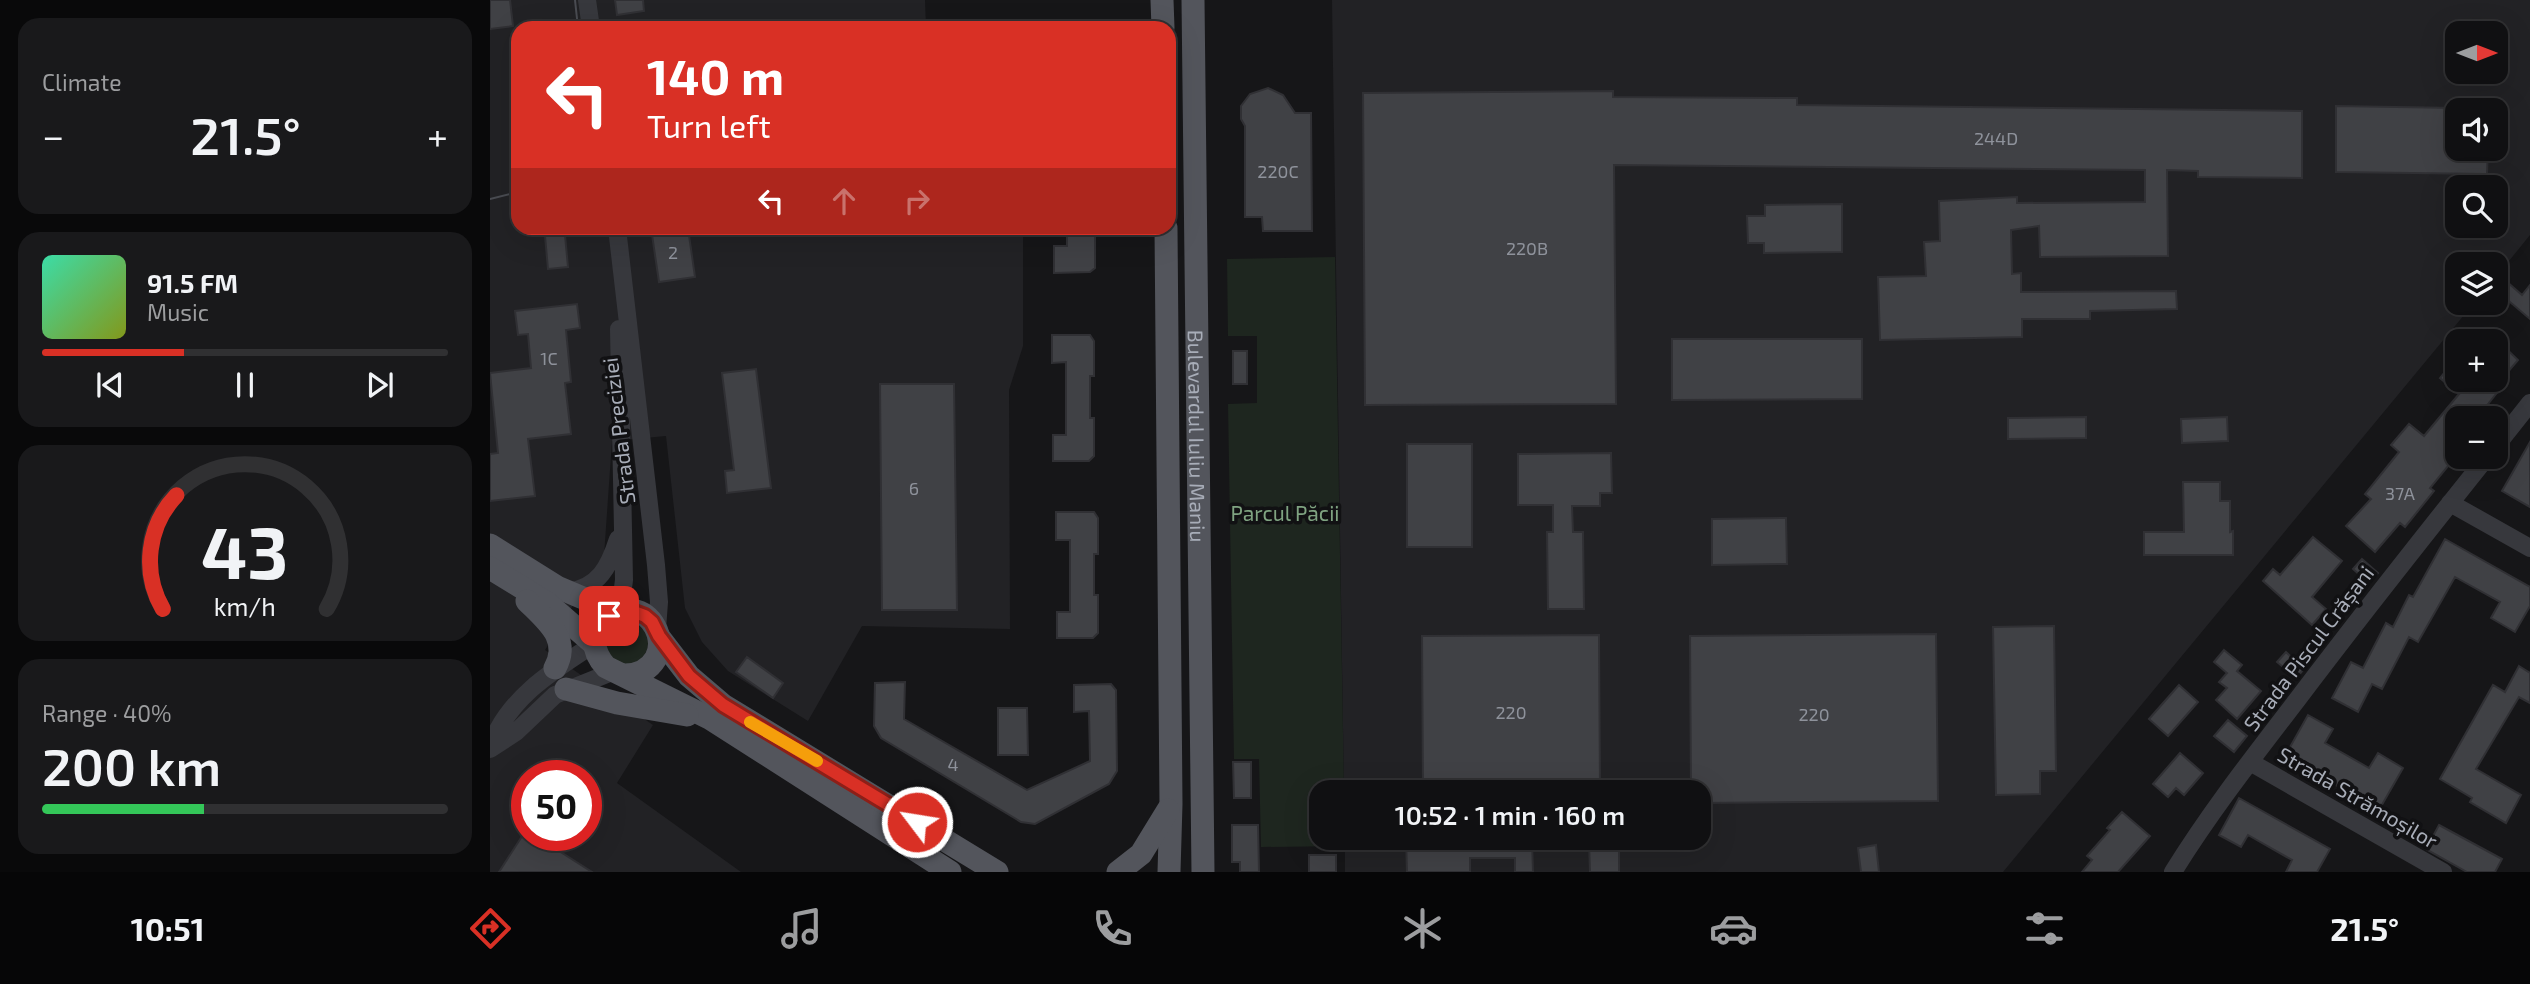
<!DOCTYPE html>
<html lang="en">
<head>
<meta charset="utf-8">
<style>
	:root { --surface:#101012; --page:#19191b; --text:#f1f3f6; --muted:#9c9d9f; --line:#303032; --accent:#d93025 }
	body { margin:0; font-family:"Exo 2",sans-serif; background:var(--page); color:var(--text); height:100vh; display:flex; flex-direction:column; font-size:26px; white-space:nowrap }
	* { box-sizing:border-box; margin:0 }
	p { font-size:23px; color:var(--muted) }
	.icon { flex:none; width:38px; height:38px; fill:none; stroke:currentColor; stroke-width:2; stroke-linecap:round; stroke-linejoin:round }
	.map { position:relative; flex:1; overflow:hidden }
	.side { display:flex; flex-direction:column; gap:18px; padding:18px; background:#09090a; width:490px }
	.side>* { flex:none }
	.top-card { position:absolute; left:21px; top:21px; width:665px; height:214px; border-radius:21px; box-shadow:0 7px 28px #0002,0 0 0 2px var(--line); background:#d93025; color:#fff; overflow:hidden }
	.needle { width:46px; rotate:90deg }
	.fabs { position:absolute; left:1955px; top:21px; display:grid; gap:14px }
	.fabs a { display:grid; place-items:center; width:63px; height:63px; border-radius:14px; background:var(--surface); box-shadow:0 7px 28px #0002,0 0 0 2px var(--line); font-size:35px }
	.speed { position:absolute; left:21px; top:760px; display:flex; gap:14px; font-size:35px; font-weight:700; text-align:center }
	.speed>* { display:grid; place-content:center; width:91px; height:91px; border-radius:50%; background:var(--surface); box-shadow:0 7px 28px #0002,0 0 0 2px var(--line); line-height:1 }
	.speed .limit { border:10px solid #d22; background:#fff; color:#111 }
	.pin { position:absolute; display:grid; place-items:center; width:60px; height:60px; color:#fff; margin:-30px; border-radius:14px; box-shadow:0 4px 10px #0006 }
	.me { position:absolute; width:77px; margin:-38px; rotate:301deg; stroke-linejoin:round; filter:drop-shadow(0 0 5px #0008) }
	.turn { display:flex; align-items:center; gap:24px; height:147px; padding:0 21px; font-size:32px }
	.turn .icon { width:91px; height:91px; stroke-width:2.5 }
	.turn b { display:block; font-size:49px; line-height:60px }
	.lanes { display:flex; align-items:center; height:66px; padding:0 21px; background:#0003; justify-content:center; gap:35px; direction:ltr }
	.lanes .off { opacity:.35 }
	.big { font-size:52px; font-weight:600; line-height:1.1 }
	.side .tile { flex:1; display:flex; flex-direction:column; justify-content:center; gap:10px; min-width:0; padding:0 24px; border-radius:21px; background:var(--page) }
	.side .dial { align-items:center; gap:0 }
	.dial svg { height:182px; overflow:visible; fill:none; stroke:var(--line); stroke-width:7; stroke-linecap:round; text-anchor:middle }
	.dial text { fill:var(--text); stroke:none }
	.song { display:flex; align-items:center; gap:21px }
	.cover { width:84px; height:84px; border-radius:10px; background:linear-gradient(135deg,hsl(160 70% 55%),hsl(70 70% 35%)) }
	.played { height:7px; border-radius:4px; background:linear-gradient(90deg,var(--accent) 35%,var(--line) 35%) }
	.keys { display:flex; justify-content:space-around; direction:ltr }
	.heat { display:flex; justify-content:space-between; align-items:center; font-size:38px; direction:ltr }
	.charge { height:10px; border-radius:5px; background:linear-gradient(90deg,#34c759 40%,var(--line) 0) }
	.trip { position:absolute; left:819px; top:780px; width:402px; height:70px; border-radius:21px; background:var(--surface); box-shadow:0 7px 28px #0002,0 0 0 2px var(--line); font-weight:600; line-height:70px; text-align:center }
	.tabs { display:flex; height:112px; justify-content:space-around; align-items:center; background:#060607; color:var(--muted) }
	.tabs .icon { width:49px; height:49px }
	.tabs .selected { color:var(--accent) }
	.tabs b { font-size:32px; color:var(--text) }
	main { display:flex; flex:1; min-height:0 }
	.map>svg:first-child { display:block }
	.built { fill:#222225; fill-rule:evenodd }
	.green { fill:#1e261f }
	.building { fill:#404145; stroke:#303034; stroke-width:2 }
	.lines { fill:none; stroke-linecap:round; stroke-linejoin:round }
	.minor { stroke:#37383d; stroke-width:18 }
	.major { stroke:#53555c; stroke-width:23 }
	.tram { stroke:#4a4c52; stroke-width:2 }
	.route-casing { stroke:#8d1f18; stroke-width:18 }
	.route { stroke:#d93025; stroke-width:12 }
	.slow { stroke:#f59e0b; stroke-width:12 }
	.labels { text-anchor:middle; dominant-baseline:central; stroke-width:7; stroke-linejoin:round; paint-order:stroke }
	.number-label { font-size:18px; fill:#8e929b }
	.street-label { font-size:21px; fill:#a8adb8; stroke:#111113 }
	.park-label { font-size:21px; fill:#7fa381; stroke:#111113 }
</style>
</head>
<body>
<main>
<section class="side">
<div class="tile"><p>Climate</p>
<div class="heat"><a>−</a><b class="big">21.5°</b><a>+</a></div>
</div>
<div class="tile">
<div class="song"><i class="cover"></i><div><b>91.5 FM</b><p>Music</p></div></div>
<div class="played"></div>
<div class="keys"><svg class="icon" aria-label="previous" viewBox="0 0 24 24"><path d="M18 5L8 12l10 7zM5 5v14"/></svg><svg class="icon" aria-label="pause" viewBox="0 0 24 24"><path d="M8 5v14M16 5v14"/></svg><svg class="icon" aria-label="next" viewBox="0 0 24 24"><path d="M6 5l10 7-10 7zM19 5v14"/></svg></div>
</div>
<div class="tile dial"><svg viewBox="0 0 100 80">
<path d="M14 69A42 42 0 1 1 86 69"/>
<path d="M14 69A42 42 0 0 1 20 19" stroke="#d93025"/>
<text x="50" y="56" font-size="32" font-weight="700">43</text>
<text x="50" y="72" font-size="11">km/h</text>
</svg></div>
<div class="tile"><p>Range · 40%</p><b class="big">200 km</b><div class="charge"></div></div>
</section>
<div class="map">
<svg width="2040" height="872" viewBox="0 0 2040 872">
	<rect width="100%" height="100%" fill="#161618"/>
	<!-- built -->
	<path class="built" d="M0,0H435L436,28H28V228H533V346L519,390L520,629L372,626L318,721L238,671L212,642L195,608L176,436L122,441L114,556L55,650L163,725L127,783L251,872H0ZM37,775H96V835H37Z
		M842,0H2040V235L2006,277V264H1967V303H1984L1513,872H855V838H1209V793H854ZM1967,33H2006V72H1967ZM1967,110H2006V149H1967ZM1967,187H2006V226H1967Z"/>
	<!-- green -->
	<path class="green" d="M845,257L854,793H831V838H855V846L771,847L769,759H744L738,404L767,403V336H738L737,259Z
		M116 643a21 21 0 1 1 42 0a21 21 0 1 1-42 0Z"/>
	<!-- building -->
	<path class="building" d="M0,0H20L23,26L0,29Z
		M125,0H153L154,11L127,15Z
		M778,88L793,95L805,113H821L822,231H773L772,217H755V126L751,119V106L760,94Z
		M1123,91V97L1307,98V105L1812,111V178L1708,177V171L1677,170L1678,256L1550,257L1549,226L1521,230L1522,274L1531,273V292L1686,291L1687,309L1600,311V319H1532V337L1390,340L1388,277L1436,276L1434,242L1450,241L1449,201L1527,197V203L1655,202V170L1124,165L1126,404L875,405L873,93Z
		M1846,106L1967,108V149H1998L1997,174L1846,172Z
		M1352,204V252L1274,253V243H1258L1257,216H1275V205Z
		M161,228H198L205,277L169,282Z
		M577,228L605,229V268L600,272L564,273V246H577Z
		M75,235L78,267L58,269L55,236Z
		M2016,281L2032,295L2040,285V319L2007,291Z
		M87,304L90,328L76,330L81,382L75,383L81,434L38,439L45,496L0,501V454L8,453L0,373L41,368L38,334L28,335L25,311Z
		M562,335H600L604,341V376H600V418H604V456L599,461H563V435H576V362L562,363Z
		M1182,339H1372V399L1182,400Z
		M2006,339L2028,360L2011,380H2017L1987,418H1967V450L1960,458L1963,460L1940,488L1944,491L1915,527L1910,523L1885,552L1856,526L1881,499L1875,494L1909,452L1901,445L1919,424L1934,436L1969,394L1950,378L1959,367L1967,374V380H2006Z
		M743,351H757V384H743Z
		M266,369L281,488L237,493L235,471L244,470L232,373Z
		M390,384H464L467,610H392Z
		M1596,417V438L1518,439V418Z
		M1737,417L1738,441L1692,443L1691,419Z
		M2040,442V507L2012,491Z
		M917,444H982V547H917Z
		M1121,453L1122,493H1110V506H1082L1083,532H1093L1094,609H1058L1057,532H1063V505H1028V454Z
		M1693,482H1730V501H1740V532L1743,531V555H1654V532H1694Z
		M566,512H604L608,518V554H604V595H608V633L603,638H567V612H580V540H566Z
		M1296,518L1297,564L1222,565V519Z
		M1823,537L1852,561L1822,597L1836,609L1822,625L1773,581L1783,569L1790,575Z
		M1955,539L2040,587V606L2025,632L2001,618L2010,602L1965,577L1928,642L1919,637L1892,689L1882,684L1868,712L1842,698L1861,662L1873,668L1896,623L1903,627L1919,595L1923,597Z
		M1872,559L1888,573L1879,583L1863,569Z
		M1564,626L1566,771H1550V794L1506,795L1503,627Z
		M1446,634L1448,801L1209,803V793H1201L1200,636Z
		M1109,635L1110,788L933,790L932,636Z
		M1734,650L1752,665L1747,671L1771,691L1747,719L1726,700L1737,688L1729,682L1737,673L1724,662Z
		M1796,652L1814,669L1806,678L1787,662Z
		M257,657L293,683L283,698L246,672Z
		M2029,666L2040,673V703L2029,697L1986,769L2031,795L2016,823L1980,802L1982,798L1950,779L2003,685L2015,692Z
		M415,682L414,719L537,790L600,761L599,711L584,712V685L621,684L626,690L627,771L619,784L545,824L531,822L391,738L384,726L385,683Z
		M1689,685L1708,702L1678,736L1659,719Z
		M508,708H537L538,755H508Z
		M1818,715L1843,729L1835,743L1879,768L1888,753L1913,768L1889,810L1795,756Z
		M1738,720L1757,736L1744,752L1724,736Z
		M1690,753L1713,773L1694,795L1686,788L1678,797L1663,784Z
		M743,762H761V798H744Z
		M1749,798L1840,849L1827,872H1796L1802,860L1758,835L1751,847L1729,835Z
		M1632,812L1660,836L1628,872H1592L1602,860L1597,856L1620,830L1617,828Z
		M742,825H768L769,872H750V862H742Z
		M1949,825L2012,859L2005,872H1977L1936,849Z
		M36,830L37,835H44L102,872H9Z
		M916,838H960V841L1042,840L1043,872H1025V858H980V872H917Z
		M1099,842H1129V872H1100Z
		M1386,845L1389,872H1371L1368,848Z
		M819,855H846V872H819Z"/>
	<g class="lines">
		<!-- minor -->
		<path class="minor" d="M97,0L101,28
			M127,228L166,565L169,602L167,629
			M129,329L134,580L130,611
			M2006,446L2040,403
			M1960,503L2040,548
			M78,592C109,587 119,567 128,539
			M0,747C18,698 62,671 104,644
			M0,749L26,732L65,695L122,672
			M1760,762L1953,872
			M1683,872C1720,812 1764,756 1807,700C1869,618 1933,537 1997,457"/>
		<!-- major -->
		<g class="major">
			<path d="M672,0L673,28"/>
			<path id="s1" d="M703,0L713,872"/>
			<path d="M676,228L681,804L679,872"/>
			<path d="M0,545L67,587L126,612"/>
			<path d="M0,568L57,603L104,644"/>
			<path d="M37,601C57,621 81,639 65,668"/>
			<path d="M169,637L199,676L233,705L507,872"/>
			<path d="M135,675C148,675 159,670 166,658C171,648 170,636 165,627C143,586 79,627 116,667L221,719L460,872"/>
			<path d="M76,689L127,703L197,715"/>
			<path d="M628,872L651,854L678,810"/>
		</g>
		<!-- tram -->
		<path class="tram" d="M85,0L88,28
			M0,199L28,192"/>
	</g>
	<g class="lines">
		<!-- route casing -->
		<g class="route-casing">
			<path id="route" d="M119,616L139,610L155,616L162,622L169,636L199,676L233,705L427,822"/>
		</g>
		<!-- route -->
		<use href="#route" class="route"/>
		<!-- slow -->
		<path class="slow" d="M260,722L327,761"/>
	</g>
	<g class="labels">
		<!-- number labels -->
		<g class="number-label">
			<text x="1506" y="138">244D</text>
			<text x="788" y="171">220C</text>
			<text x="1037" y="248">220B</text>
			<text x="183" y="252">2</text>
			<text x="59" y="358">1C</text>
			<text x="424" y="488">6</text>
			<text x="1910" y="493">37A</text>
			<text x="1021" y="712">220</text>
			<text x="1324" y="714">220</text>
			<text x="463" y="764">4</text>
		</g>
		<!-- street labels -->
		<g class="street-label">
			<text transform="translate(128 431) rotate(-97)">Strada Preciziei</text>
			<text stroke="none"><textPath href="#s1" startOffset="436">Bulevardul Iuliu Maniu</textPath></text>
			<text transform="translate(1818 648) rotate(-53)">Strada Piscul Crășani</text>
			<text transform="translate(1868 797) rotate(30)">Strada Strămoșilor</text>
		</g>
		<!-- park labels -->
		<g class="park-label">
			<text x="795" y="512">Parcul Păcii</text>
		</g>
	</g>
</svg>
<div class="fabs">
<a><svg class="needle" viewBox="-14 -14 28 28"><path d="M0-13l5 13h-10z" fill="#e53935"/><path d="M0 13l5-13h-10z" fill="#9c9d9f"/></svg></a>
<a><svg class="icon" aria-label="sound" viewBox="0 0 24 24"><path d="M4 9h4l5-4v14l-5-4H4zM17 9q2 3 0 6"/></svg></a>
<a><svg class="icon" aria-label="search" viewBox="0 0 24 24"><circle cx="10" cy="10" r="6"/><path d="M15 15l6 6"/></svg></a>
<a><svg class="icon" aria-label="layers" viewBox="0 0 24 24"><path d="M12 4l9 5-9 5-9-5zM3 14l9 5 9-5"/></svg></a>
<a>+</a>
<a>−</a>
</div>
<div class="speed"><div class="limit">50</div></div>
<div class="pin" style="left:119px;top:616px;background:#d93025"><svg class="icon" aria-label="arrive" viewBox="0 0 24 24"><path d="M6 21V4h12l-3 4 3 4H6"/></svg></div>
<svg class="me" style="left:427px;top:822px" viewBox="-20 -20 40 40"><circle r="17" fill="#d93025" stroke="#fff" stroke-width="3"/><path d="M0-11L8 9 0 5-8 9z" fill="#fff"/></svg>
<div class="trip">10:52 · 1 min · 160 m</div>
<div class="top-card">
<div class="turn"><svg class="icon" aria-label="left" viewBox="0 0 24 24"><path d="M17 20v-9H6M10 6l-5 5 5 5"/></svg><div><b>140 m</b>Turn left</div></div>
<div class="lanes"><svg class="icon" aria-label="left" viewBox="0 0 24 24"><path d="M17 20v-9H6M10 6l-5 5 5 5"/></svg><svg class="icon off" aria-label="ahead" viewBox="0 0 24 24"><path d="M12 20V5M6 11l6-6 6 6"/></svg><svg class="icon off" aria-label="right" viewBox="0 0 24 24"><path d="M7 20v-9h11M14 6l5 5-5 5"/></svg></div>
</div>
</div>
</main>
<nav class="tabs">
<b>10:51</b>
<svg class="icon selected" aria-label="directions" viewBox="0 0 24 24"><path d="M12 3l9 9-9 9-9-9zM9 14v-3h6M13 9l2 2-2 2"/></svg>
<svg class="icon" aria-label="music" viewBox="0 0 24 24"><path d="M9 18V5l10-2v13"/><circle cx="6" cy="18" r="3"/><circle cx="16" cy="16" r="3"/></svg>
<svg class="icon" aria-label="phone" viewBox="0 0 24 24"><path d="M5 4h4l2 5-3 2q2 4 5 5l2-3 5 2v4C11 20 4 13 5 4z"/></svg>
<svg class="icon" aria-label="climate" viewBox="0 0 24 24"><path d="M12 3v18M4 7l16 10M4 17L20 7"/></svg>
<svg class="icon" aria-label="car" viewBox="0 0 24 24"><path d="M5 17H2v-5l4-1 3-4h7l3 4 3 1v5h-3M9 17h6M6 11h13"/><circle cx="7" cy="17" r="2"/><circle cx="17" cy="17" r="2"/></svg>
<svg class="icon" aria-label="filters" viewBox="0 0 24 24"><path d="M4 7h16M4 17h16"/><circle cx="9" cy="7" r="2"/><circle cx="15" cy="17" r="2"/></svg>
<b>21.5°</b>
</nav>
</body>
</html>
